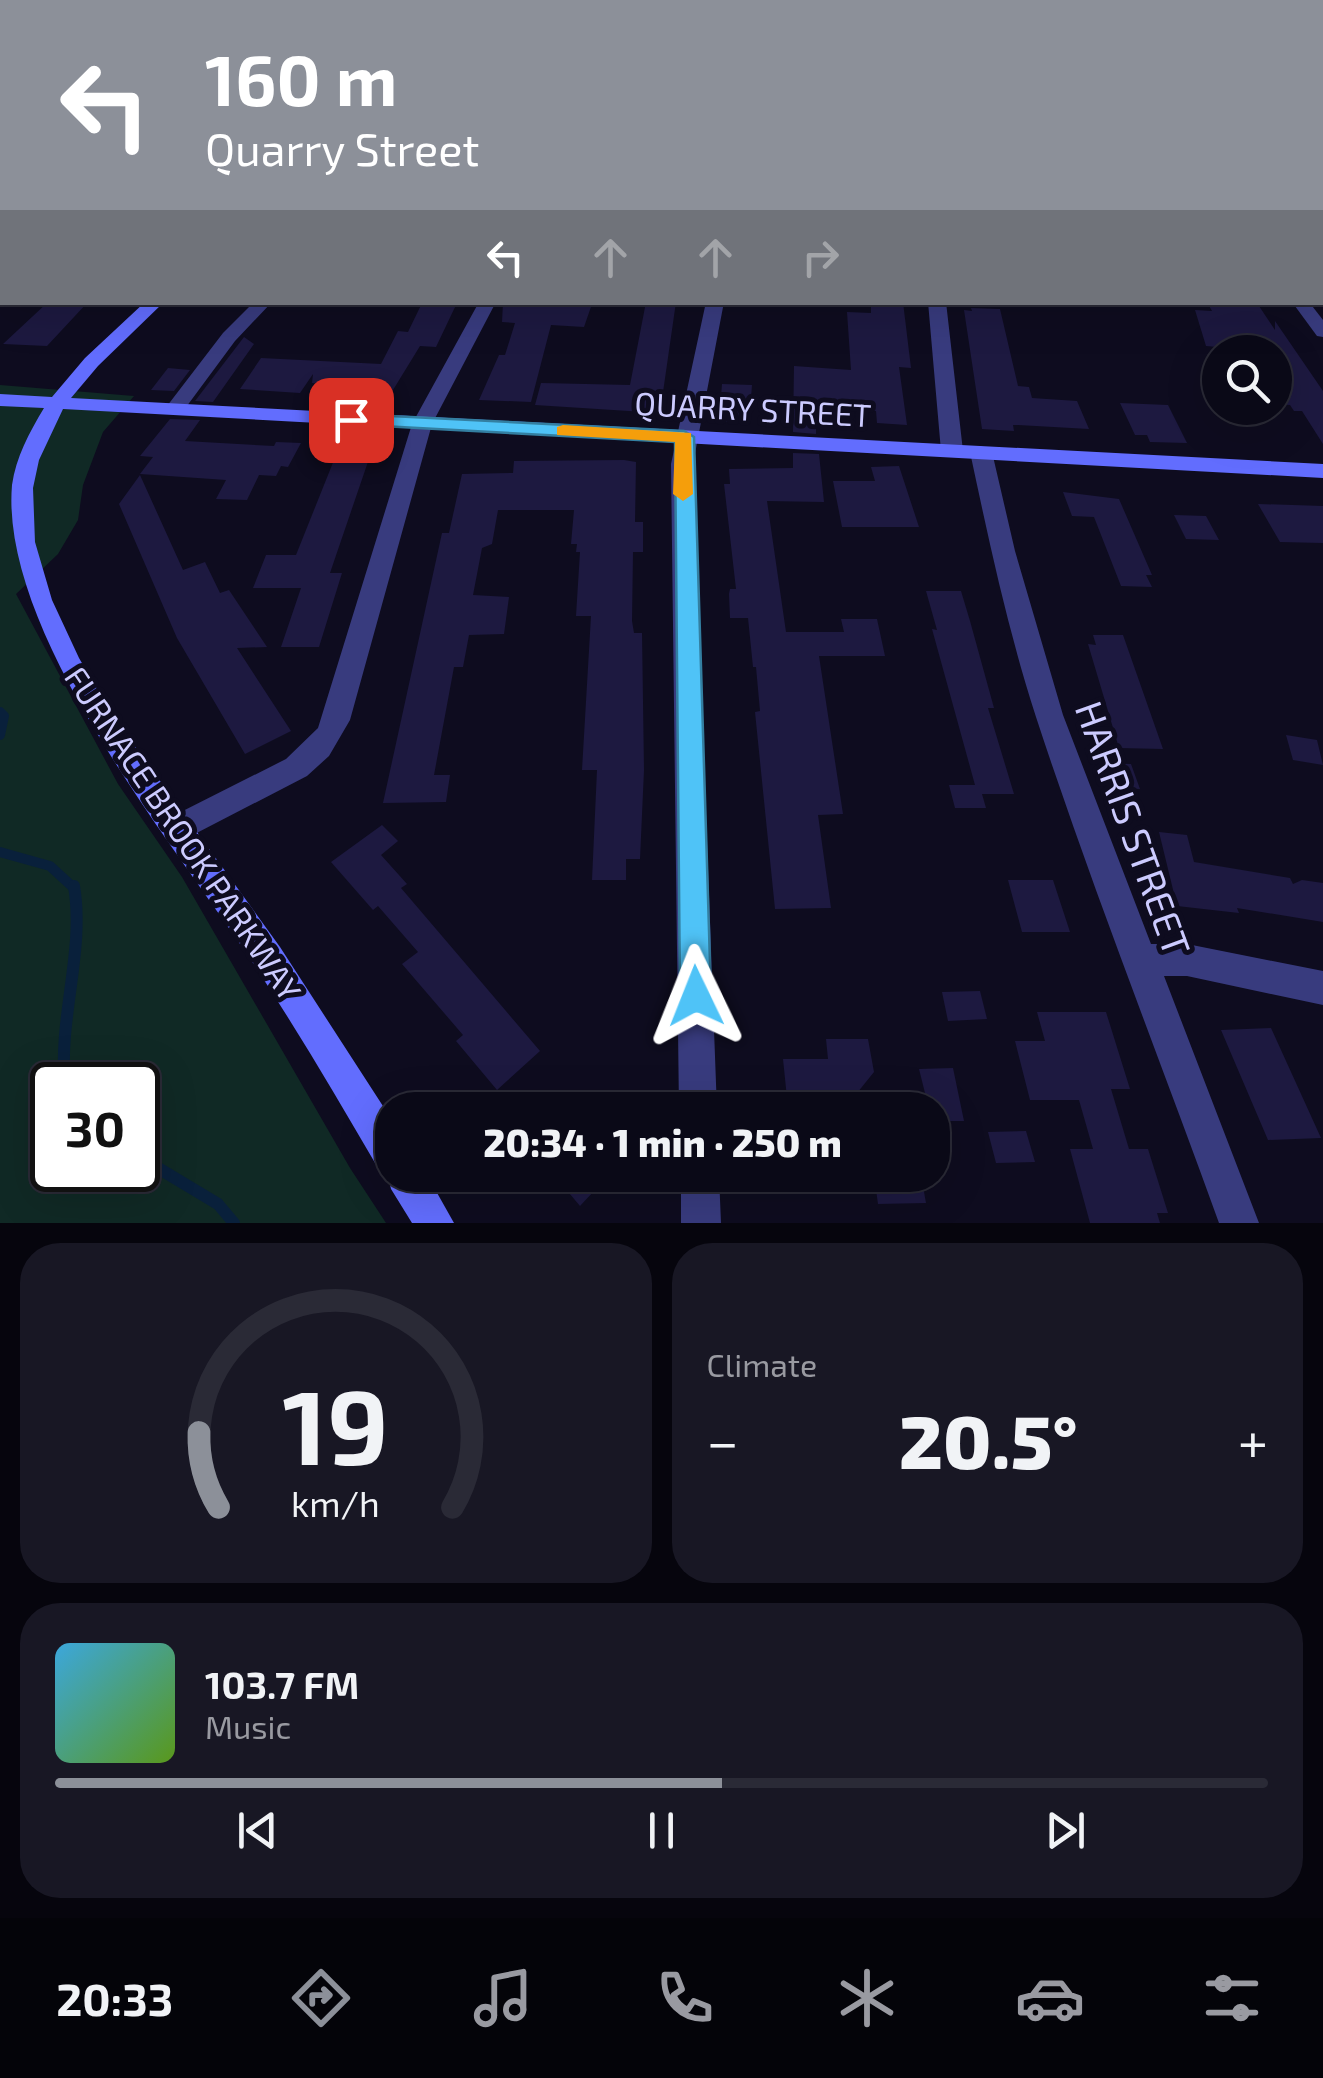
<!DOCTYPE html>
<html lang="en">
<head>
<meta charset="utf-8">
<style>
	:root { --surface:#0a0917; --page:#181724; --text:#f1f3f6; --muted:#999aa1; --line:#2a2a36; --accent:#8c9099 }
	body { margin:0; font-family:"Exo 2",sans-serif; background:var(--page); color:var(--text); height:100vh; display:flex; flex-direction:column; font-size:38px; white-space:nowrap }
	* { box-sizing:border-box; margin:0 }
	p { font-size:32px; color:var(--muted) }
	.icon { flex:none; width:55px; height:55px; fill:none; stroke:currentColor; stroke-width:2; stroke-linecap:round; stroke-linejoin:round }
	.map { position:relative; height:1223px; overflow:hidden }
	.side { display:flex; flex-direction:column; gap:20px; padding:20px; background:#06050d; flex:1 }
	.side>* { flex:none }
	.guide { position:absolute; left:0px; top:0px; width:1325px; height:305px; box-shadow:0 10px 40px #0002,0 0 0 2px var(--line); background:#8c9099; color:#fff; overflow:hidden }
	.controls { position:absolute; left:1202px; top:335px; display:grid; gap:20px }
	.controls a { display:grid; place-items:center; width:90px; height:90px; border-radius:50%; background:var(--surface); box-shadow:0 10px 40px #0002,0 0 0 2px var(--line); font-size:50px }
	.speed { position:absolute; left:30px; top:1062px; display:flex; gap:20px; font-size:50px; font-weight:700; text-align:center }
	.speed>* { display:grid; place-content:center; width:130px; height:130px; border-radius:50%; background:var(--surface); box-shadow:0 10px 40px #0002,0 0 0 2px var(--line); line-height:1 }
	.speed .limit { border:5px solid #111; border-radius:15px; background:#fff; color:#111 }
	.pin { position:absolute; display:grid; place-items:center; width:85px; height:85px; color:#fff; margin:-42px; border-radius:20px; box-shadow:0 5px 15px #0006 }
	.me { position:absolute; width:110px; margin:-55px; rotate:358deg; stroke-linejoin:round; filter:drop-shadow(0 0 8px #0008) }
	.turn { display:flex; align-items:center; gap:35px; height:210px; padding:0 40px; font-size:45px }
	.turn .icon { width:130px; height:130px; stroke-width:2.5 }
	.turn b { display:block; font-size:70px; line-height:85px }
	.lanes { display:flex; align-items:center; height:95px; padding:0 40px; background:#0003; justify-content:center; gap:50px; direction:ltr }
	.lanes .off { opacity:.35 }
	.big { font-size:75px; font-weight:800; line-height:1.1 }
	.side .card { flex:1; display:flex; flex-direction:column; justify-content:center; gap:15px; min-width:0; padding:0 35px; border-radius:40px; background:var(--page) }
	.side .dial { align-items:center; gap:0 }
	.dial svg { height:260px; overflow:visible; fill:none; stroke:var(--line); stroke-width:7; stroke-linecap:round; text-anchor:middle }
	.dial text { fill:var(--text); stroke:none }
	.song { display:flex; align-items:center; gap:30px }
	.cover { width:120px; height:120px; border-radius:15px; background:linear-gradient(135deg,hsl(200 70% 55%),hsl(90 70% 35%)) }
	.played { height:10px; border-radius:5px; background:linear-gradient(90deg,var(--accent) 55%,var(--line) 55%) }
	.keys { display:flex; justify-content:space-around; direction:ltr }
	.heat { display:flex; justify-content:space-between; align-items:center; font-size:55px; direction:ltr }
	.side .tiles { flex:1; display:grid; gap:20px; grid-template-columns:1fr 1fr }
	.card:last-child { grid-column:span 2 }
	.trip { position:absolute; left:375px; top:1092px; width:575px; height:100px; border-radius:40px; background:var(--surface); box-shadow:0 10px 40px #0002,0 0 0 2px var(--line); font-weight:800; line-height:100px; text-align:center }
	.menu { display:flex; height:160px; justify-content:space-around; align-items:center; background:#040409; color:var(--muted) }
	.menu .icon { width:70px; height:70px }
	.menu .current { color:var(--accent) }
	.menu b { font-size:45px; color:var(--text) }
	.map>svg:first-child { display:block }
	.green { fill:#102925; fill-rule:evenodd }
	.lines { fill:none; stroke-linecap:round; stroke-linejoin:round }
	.stream-far1 { stroke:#09203b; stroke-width:10 }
	.stream { stroke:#09203b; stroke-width:12 }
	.building { fill:#1d1940 }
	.minor { fill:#383b7e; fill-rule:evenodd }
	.tertiary { fill:#383b7e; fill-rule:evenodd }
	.secondary { fill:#626dfe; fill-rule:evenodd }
	.primary { fill:#ae53fe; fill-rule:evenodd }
	.route { fill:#4fc3f7; stroke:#337fa1; stroke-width:2.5 }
	.slow { fill:#f59e0b }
	.labels { text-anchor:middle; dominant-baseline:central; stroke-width:10; stroke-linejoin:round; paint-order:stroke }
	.street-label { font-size:32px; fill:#cccbff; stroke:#0e0c1f }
	.near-street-label { font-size:38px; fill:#cccbff; stroke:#0e0c1f }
</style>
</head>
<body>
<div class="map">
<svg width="1323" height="1223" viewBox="0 0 1323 1223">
	<rect width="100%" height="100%" fill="#0e0c1f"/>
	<!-- green -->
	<path class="green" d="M0,385L134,396L103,432L83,485L78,520L58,554L16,594L118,784L182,877L350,1168L386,1223H0ZM52,1085H138V1170H52Z"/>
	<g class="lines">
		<!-- stream-far1 -->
		<path class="stream-far1" d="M0,712L4,716L0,735
			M0,852L50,866L75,889"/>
		<!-- stream -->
		<path class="stream" d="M65,1085C58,1019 85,951 74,886
			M138,1156L218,1204L234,1223"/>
	</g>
	<!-- building -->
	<path class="building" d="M48,302H88L47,346L3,344Z
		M503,302L592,304L584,327L551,325L531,402L479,400L499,355H505L515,323L502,322Z
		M646,302H676L660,413L535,405L541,383L630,385Z
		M871,302H903L911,368L899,367L907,425L877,423L876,411L827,409V428L816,427V434L793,432L794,366L851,370L847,312L871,313Z
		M1207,302L1257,303L1275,330V321L1323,391V444L1302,411H1294L1290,405L1275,404V352L1206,346L1195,310L1212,311Z
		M422,303L456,305L436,347L420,346L393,390L312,383L313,374L300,393L240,389L261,358L381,364L398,331L408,332Z
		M971,308L1000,309L1018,386L1029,387L1032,398L1077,401L1089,429L1018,425H1013L1014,431L982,429L964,310L972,311Z
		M244,337L254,344L213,402L195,401Z
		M168,368L190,370L174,391L151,390Z
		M722,384L752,385L749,423L719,421Z
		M1120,403L1168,405L1187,443L1150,442L1147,435H1135Z
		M170,419L200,420L185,441L274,446L276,442L301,443L288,467L281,466L276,476L259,475L247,500L216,499L226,480L140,474L153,457L140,456Z
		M338,450H372L330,573H342L319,647H281L301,588H253L266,555H296Z
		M793,453L819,454L824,502L767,501L786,632H844L841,619H877L885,656H819L843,814L818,815L831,908L775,909L755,712L760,711L756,667H753L748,618H730L729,594L730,589H736L724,484H730L729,469L793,468Z
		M624,460L636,462L635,522H643V552H633L632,621L634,633H642L644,770L640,859H626V880H592L597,770H582L591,616H576L580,552H576L577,544H571L574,510H498L492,544L482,548L473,595L509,597L504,634L469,635L463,667H454L434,775H450L446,802L383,803L442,533H449L462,474L513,473L514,461Z
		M899,466L919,527H842L833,481H875L871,467Z
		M140,475L183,570L205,562L220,593L229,590L267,647L237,648L291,731L245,754L177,638L119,504Z
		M1063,492L1119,499L1152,575H1146L1152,587L1121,586L1094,517L1072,516Z
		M1258,504L1323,506V543L1280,542Z
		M1174,515L1206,516L1219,540L1186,539Z
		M926,591H961L970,621L994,708H988L1014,794H982L986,808H955L949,785H975L932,629L937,630Z
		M1093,635H1123L1163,749L1119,748L1088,644L1096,645Z
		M1286,735L1317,740L1323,765L1293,760Z
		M1101,763L1131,764L1140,789L1109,788Z
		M382,825L398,841L381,855L407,884L401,888L540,1051L497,1090L456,1041L463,1035L402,964L418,952L378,906L373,910L331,862Z
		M1159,832L1187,835L1194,862L1290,878L1293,884L1302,880L1323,883V922L1237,908L1239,913L1177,906Z
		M1008,880H1053L1070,932H1022Z
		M980,991L987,1019L948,1021L942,992Z
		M1037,1012H1106L1130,1089H1111L1129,1149H1148L1168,1213H1157L1160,1223H1090L1070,1149H1093L1079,1100H1030L1015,1041H1045Z
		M1271,1028L1321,1138L1268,1140L1221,1030Z
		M826,1039H868L874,1072L853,1098H787L783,1059H828Z
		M953,1068L964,1121H932L919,1069Z
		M1026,1131L1035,1162L996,1163L988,1132Z
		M554,1175H609L580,1206Z
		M874,1175H921L926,1203L878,1204Z"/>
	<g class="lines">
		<!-- minor -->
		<path class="minor" d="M0,3L2,4V10H0Z
			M0,33H2V39H0Z
			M2,81V89L0,90V82Z
			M1322,115H1323V123H1322Z
			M2,123V131L0,132V124Z
			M1322,245H1323V255H1322Z
			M254,302H272L235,341L181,414H167L164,410L223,333Z
			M479,302H496L432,424L350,720L329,756L307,776L187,838L176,842L165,838L161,829L165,820L286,759L318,728L412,424Z
			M706,302H724L693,464L717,1110H679L671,464Z
			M928,302H946L963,451L952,457L941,451Z
			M981,446L992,452L1015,551L1063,715L1151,944H1187L1323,971V1005L1187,976H1164L1259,1223H1219C1158,1054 1092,888 1036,717C1008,631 989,541 970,452Z
			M681,1175H719L721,1223H681Z"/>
		<!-- tertiary -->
		<path class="tertiary" d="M1292,302H1309L1323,320V337L1317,336Z"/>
		<!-- secondary -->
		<path class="secondary" d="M145,302H164L98,366L71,398L1323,464V478L63,409L39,460L33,488L35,542L52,600L79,658L111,713L280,947L392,1120V1175H427L454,1223H412L391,1189L387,1171L378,1168C333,1091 288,1014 238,941C161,829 0,627 12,485C16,457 29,433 44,408L0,406V394L52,397L85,358Z"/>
		<!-- primary -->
		<path class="primary" d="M830,0H861L862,2H833Z
			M1322,57H1323V63H1322Z"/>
	</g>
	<!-- route -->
	<path class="route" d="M351,414L684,431L694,437L711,996L707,1007L696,1011L684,1007L680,996L675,442L345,424L342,420Z"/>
	<!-- slow -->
	<path class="slow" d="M563,425L691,433L693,494L683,501L673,494L675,442L557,435V427Z"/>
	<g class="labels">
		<!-- street labels -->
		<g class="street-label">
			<text transform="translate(753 408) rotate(3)">QUARRY STREET</text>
			<text transform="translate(184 833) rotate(56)">FURNACE BROOK PARKWAY</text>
		</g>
		<!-- near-street labels -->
		<g class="near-street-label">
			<text transform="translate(1134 828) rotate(70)">HARRIS STREET</text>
		</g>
	</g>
</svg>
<div class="controls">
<a><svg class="icon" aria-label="search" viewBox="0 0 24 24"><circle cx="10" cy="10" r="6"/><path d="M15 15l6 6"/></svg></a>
</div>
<div class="speed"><div class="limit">30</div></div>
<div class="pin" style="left:351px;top:420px;background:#d93025"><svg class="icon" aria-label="arrive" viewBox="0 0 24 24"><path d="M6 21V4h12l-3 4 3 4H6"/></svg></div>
<svg class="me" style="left:696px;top:996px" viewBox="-20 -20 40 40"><path d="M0-17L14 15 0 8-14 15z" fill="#4fc3f7" stroke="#fff" stroke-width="4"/></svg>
<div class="trip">20:34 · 1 min · 250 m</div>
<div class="guide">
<div class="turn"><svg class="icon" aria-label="left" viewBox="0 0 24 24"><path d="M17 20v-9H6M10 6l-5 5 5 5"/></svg><div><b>160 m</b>Quarry Street</div></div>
<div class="lanes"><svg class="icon" aria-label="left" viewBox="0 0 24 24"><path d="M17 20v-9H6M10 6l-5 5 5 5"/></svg><svg class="icon off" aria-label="ahead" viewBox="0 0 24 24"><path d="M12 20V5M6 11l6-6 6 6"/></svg><svg class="icon off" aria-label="ahead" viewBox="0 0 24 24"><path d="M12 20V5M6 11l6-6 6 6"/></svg><svg class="icon off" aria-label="right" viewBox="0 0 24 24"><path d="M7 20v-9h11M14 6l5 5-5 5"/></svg></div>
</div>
</div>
<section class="side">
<div class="tiles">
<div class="card dial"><svg viewBox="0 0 100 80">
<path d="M14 69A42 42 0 1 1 86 69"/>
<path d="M14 69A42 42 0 0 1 8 46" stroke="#8c9099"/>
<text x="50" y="56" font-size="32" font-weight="700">19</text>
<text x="50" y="72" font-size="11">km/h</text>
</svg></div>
<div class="card"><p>Climate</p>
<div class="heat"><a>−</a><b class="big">20.5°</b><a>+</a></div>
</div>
<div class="card">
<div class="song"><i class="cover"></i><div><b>103.7 FM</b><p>Music</p></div></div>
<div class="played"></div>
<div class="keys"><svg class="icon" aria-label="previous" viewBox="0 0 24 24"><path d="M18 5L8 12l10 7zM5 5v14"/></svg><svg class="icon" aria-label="pause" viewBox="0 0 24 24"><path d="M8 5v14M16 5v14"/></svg><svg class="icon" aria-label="next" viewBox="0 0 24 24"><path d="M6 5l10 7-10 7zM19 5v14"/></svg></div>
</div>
</div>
</section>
<nav class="menu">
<b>20:33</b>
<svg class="icon current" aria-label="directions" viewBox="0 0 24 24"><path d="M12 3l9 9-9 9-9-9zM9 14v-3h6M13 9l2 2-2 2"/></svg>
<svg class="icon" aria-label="music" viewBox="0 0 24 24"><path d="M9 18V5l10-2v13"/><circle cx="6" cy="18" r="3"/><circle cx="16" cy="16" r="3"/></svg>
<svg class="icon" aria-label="phone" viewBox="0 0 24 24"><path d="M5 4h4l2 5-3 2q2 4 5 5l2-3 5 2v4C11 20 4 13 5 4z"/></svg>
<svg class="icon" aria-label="climate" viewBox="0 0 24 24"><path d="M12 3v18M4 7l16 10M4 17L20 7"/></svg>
<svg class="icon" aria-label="car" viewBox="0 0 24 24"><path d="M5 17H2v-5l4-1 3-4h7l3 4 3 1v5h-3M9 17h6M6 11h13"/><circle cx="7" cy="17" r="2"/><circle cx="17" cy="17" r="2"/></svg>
<svg class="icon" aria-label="filters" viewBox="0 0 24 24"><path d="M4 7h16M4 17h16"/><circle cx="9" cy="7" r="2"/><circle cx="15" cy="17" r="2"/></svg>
</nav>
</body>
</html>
